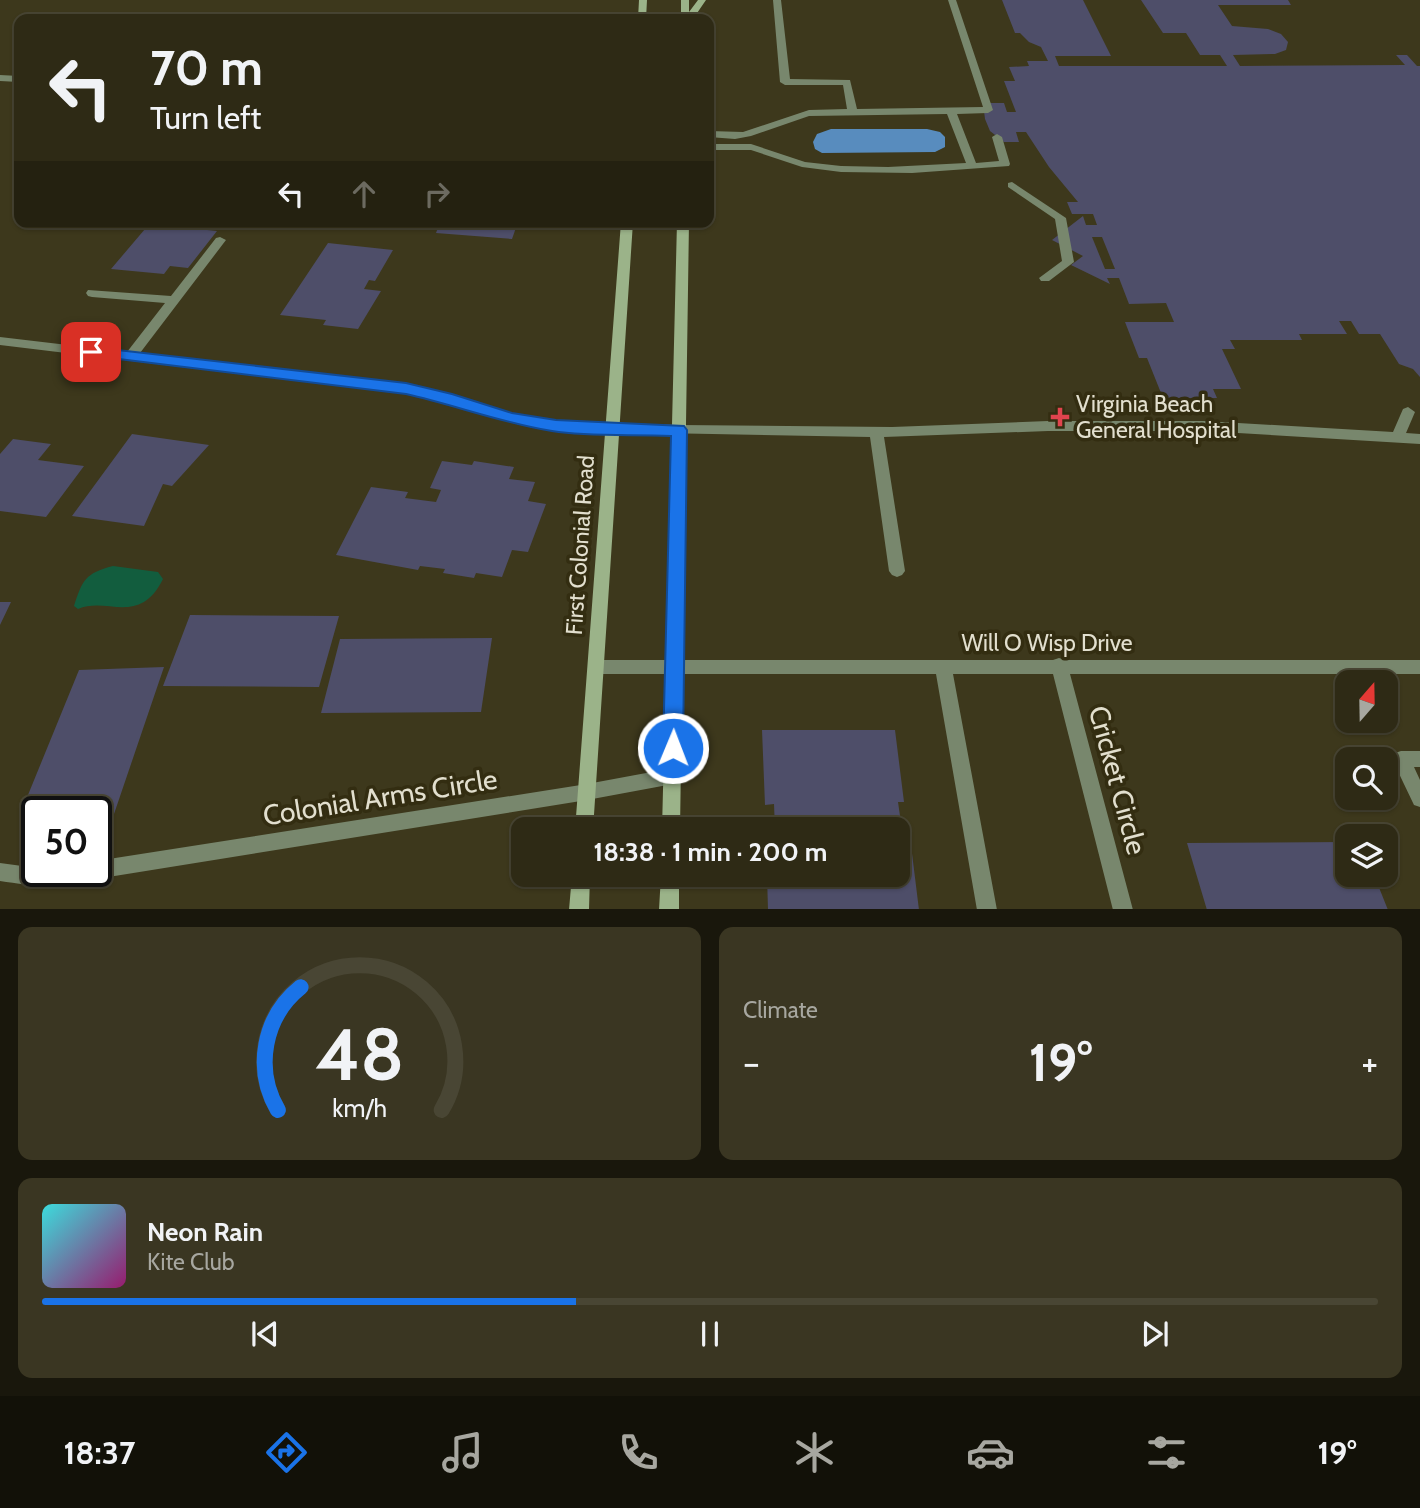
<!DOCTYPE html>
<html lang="en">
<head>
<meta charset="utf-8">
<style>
	:root { --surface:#2e2a15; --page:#3a3622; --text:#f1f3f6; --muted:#a7a7a0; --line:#494634; --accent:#1a73e8 }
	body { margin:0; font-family:Cabin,sans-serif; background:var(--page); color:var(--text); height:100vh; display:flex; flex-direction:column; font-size:26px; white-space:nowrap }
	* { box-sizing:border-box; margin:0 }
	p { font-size:23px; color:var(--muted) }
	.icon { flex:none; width:38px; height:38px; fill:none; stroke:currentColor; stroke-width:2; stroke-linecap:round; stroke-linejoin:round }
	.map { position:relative; height:909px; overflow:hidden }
	.sheet { display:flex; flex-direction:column; gap:18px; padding:18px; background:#19170c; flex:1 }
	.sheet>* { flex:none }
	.top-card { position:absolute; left:14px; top:14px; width:700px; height:214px; border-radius:14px; box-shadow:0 2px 5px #0004,0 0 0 2px var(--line); background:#2e2a15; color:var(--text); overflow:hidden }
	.needle { width:46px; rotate:20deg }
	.fabs { position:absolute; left:1335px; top:670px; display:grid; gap:14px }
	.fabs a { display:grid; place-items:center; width:63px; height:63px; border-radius:14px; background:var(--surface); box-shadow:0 2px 5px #0004,0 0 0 2px var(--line); font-size:35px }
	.speed { position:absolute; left:21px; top:796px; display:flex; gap:14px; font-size:35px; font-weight:700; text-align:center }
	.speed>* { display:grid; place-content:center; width:91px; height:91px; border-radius:50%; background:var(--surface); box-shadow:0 2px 5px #0004,0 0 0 2px var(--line); line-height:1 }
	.speed .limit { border:4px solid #111; border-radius:10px; background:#fff; color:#111 }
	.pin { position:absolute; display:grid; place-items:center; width:60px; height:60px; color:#fff; margin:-30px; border-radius:14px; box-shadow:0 4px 10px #0006 }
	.me { position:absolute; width:77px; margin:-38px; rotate:1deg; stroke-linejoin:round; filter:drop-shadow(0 0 5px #0008) }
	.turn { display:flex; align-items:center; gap:24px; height:147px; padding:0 21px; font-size:32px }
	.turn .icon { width:91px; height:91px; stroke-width:2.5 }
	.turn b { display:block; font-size:49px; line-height:60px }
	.lanes { display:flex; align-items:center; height:66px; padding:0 21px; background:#0003; justify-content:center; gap:35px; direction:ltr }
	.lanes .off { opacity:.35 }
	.big { font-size:52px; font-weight:800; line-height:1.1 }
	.sheet .card { flex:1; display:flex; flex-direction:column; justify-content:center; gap:10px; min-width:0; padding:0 24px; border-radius:14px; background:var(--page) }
	.sheet .dial { align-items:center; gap:0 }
	.dial svg { height:182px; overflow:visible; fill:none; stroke:var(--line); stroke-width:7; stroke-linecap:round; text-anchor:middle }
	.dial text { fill:var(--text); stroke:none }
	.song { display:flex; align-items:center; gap:21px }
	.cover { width:84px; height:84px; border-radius:10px; background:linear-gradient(135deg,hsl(180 70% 55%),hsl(320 70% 35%)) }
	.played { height:7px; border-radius:4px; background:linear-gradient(90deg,var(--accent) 40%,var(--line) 40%) }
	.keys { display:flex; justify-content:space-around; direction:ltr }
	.heat { display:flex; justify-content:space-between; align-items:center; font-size:38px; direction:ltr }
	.sheet .tiles { flex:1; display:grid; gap:18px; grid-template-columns:1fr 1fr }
	.card:last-child { grid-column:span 2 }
	.trip { position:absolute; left:511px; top:817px; width:399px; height:70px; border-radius:14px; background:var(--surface); box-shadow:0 2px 5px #0004,0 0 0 2px var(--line); font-weight:800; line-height:70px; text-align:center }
	.dock { display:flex; height:112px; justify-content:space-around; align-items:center; background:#121108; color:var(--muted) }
	.dock .icon { width:49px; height:49px }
	.dock .on { color:var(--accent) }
	.dock b { font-size:32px; color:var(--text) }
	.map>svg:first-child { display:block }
	.green { fill:#125d3e }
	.water { fill:#588cbe }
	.building { fill:#4e4e69; fill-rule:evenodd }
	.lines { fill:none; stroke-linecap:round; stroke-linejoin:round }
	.lane { fill:#78876d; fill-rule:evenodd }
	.street { fill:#78876d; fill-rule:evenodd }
	.secondary { fill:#9bb389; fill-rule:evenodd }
	.route { fill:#1a73e8; stroke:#114b97; stroke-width:2 }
	.health-dot { fill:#e0444e; stroke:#332d11; stroke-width:2.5 }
	.labels { text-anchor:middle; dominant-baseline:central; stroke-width:7; stroke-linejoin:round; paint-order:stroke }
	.poi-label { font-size:23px; fill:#e2dfce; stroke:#332d11; text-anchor:start }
	.street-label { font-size:23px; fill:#e2dfce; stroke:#332d11 }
	.near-street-label { font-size:28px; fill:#e2dfce; stroke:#332d11 }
</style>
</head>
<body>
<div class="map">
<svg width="1420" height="910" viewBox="0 0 1420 910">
	<rect width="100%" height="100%" fill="#3d381c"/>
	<!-- green -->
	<path class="green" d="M113,566L158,572L163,579C139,627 107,596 78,609L74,606C82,581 85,573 113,566Z"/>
	<!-- water -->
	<path class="water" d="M831,129H927L940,132L945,137V147L935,152L822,153L815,149L813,142L817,134Z"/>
	<!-- building -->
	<path class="building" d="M1002,0H1083L1111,56H1055L1059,66H1227L1220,55H1200L1186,33H1163L1141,0H1288L1291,5H1218L1232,26L1268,29L1281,34L1288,42L1286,50L1275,54L1233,55L1240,66L1405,65L1396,55H1407L1417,66H1420V377L1413,369L1399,364L1380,334H1359L1351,321H1339L1347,334H1299L1302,340H1230L1235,349H1222L1241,389H1213L1217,398H1163L1147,358H1139L1125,322H1174L1166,303L1129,304L1119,278H1107L1110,284L1071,265L1083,256L1052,240L1083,216L1086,225H1097L1093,214H1072L1067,202H1078L1049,167L1026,132H1016L1019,142H1004L990,131L985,119L984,111L990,103H1004L1007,112H1016L1004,81H1015L1009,67L1029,66L1027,61H1048L1041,47L1029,42L1020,33H1015ZM1092,237H1102L1115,269H1105Z
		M440,222H518L512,239L436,233Z
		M159,225L217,231L188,268L170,266L164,274L111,269L145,229L155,230Z
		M328,243L393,250L375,281L369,280L364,289L381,291L358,329L323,325L326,320L280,315Z
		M132,434L209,445L172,486L163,484L144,526L72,516Z
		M13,439L51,444L38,460L84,466L46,517L0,511V454Z
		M442,461L472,465L474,461L514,467L509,479L535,482L528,501L546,504L528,552L512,550L502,577L476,573L474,578L443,573L445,569L420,566L418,570L336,555L371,487L408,492L405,498L436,502L441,490L430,488Z
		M0,602H11L0,625Z
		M190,615L339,616L319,687L163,686Z
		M492,638L481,712L321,713L340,639Z
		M164,667L114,814L37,812V816L19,817L79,670Z
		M762,730H895L904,802H898L901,823L902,829H909L919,910H768L767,875H898V830H775L774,804L765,805Z
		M1348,842V875H1374L1388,910H1207L1187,843Z"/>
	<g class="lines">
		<!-- lane -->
		<path class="lane" d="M773,0H781L790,79L850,80L857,109L983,107L948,0H956L993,110L988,113L957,114L976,163L999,161L992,137L997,134L1002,137L1010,164L1009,166L912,173L841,172L802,167L751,150H709V144H751L805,162L841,166L888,167L966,163L947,114L809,116L751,136L735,139L709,137V131L743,132L809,110L847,109L843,85H785L780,82Z
			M1012,182L1066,218L1074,262L1049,281H1041L1039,278L1062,261L1055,219L1008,187V183Z
			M220,237L226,240L140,353L406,384L452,394L512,413L556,421L679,425L892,427L1048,421H1204L1393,432L1403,409L1408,407L1415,412L1406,433L1420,434V444L1204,431H1048L884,437L905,571L902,575L897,577L892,575L889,571L870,437L556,431C505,422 457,405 406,394L0,345V337L127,352L165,303L92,297L88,296L86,293L88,290L171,296L216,238Z
			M1401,751H1420V767H1414L1420,780V807L1414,805L1392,759L1395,753Z"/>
		<!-- street -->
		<path class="street" d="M0,75L19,76V82L0,81Z
			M1059,658L1065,660H1420V674H1070L1133,910H1113L1053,674H953L997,910H977L936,674H596L590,672L588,667L590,662L596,660H1053Z
			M673,768L679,770L682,776L679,782L673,784L587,800L96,879L92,878C65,893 29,885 0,881V863L37,868V872H96V861L587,784Z"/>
		<!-- secondary -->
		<path class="secondary" d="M639,0H647L646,19H638Z
			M681,0H689V12L698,0H706L693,19H681Z
			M621,222H633L593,830H575Z
			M677,222H689L680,830H662Z
			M572,875H590L589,910H569Z
			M661,875H679V910H659Z"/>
	</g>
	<!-- route -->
	<path class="route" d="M91,347L406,383L452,394L512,413L556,420L684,426L687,430L683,748L680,755L673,757L666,755L663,748L671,436C632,434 591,437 552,431C502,423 455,405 406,394L86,355L83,352Z"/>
	<!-- markers -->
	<path class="health-dot" d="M1056.5 406.5h7v7h7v7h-7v7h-7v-7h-7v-7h7z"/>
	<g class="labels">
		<!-- poi labels -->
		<g class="poi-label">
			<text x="1076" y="404">Virginia Beach<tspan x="1076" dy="26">General Hospital</tspan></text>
		</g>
		<!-- street labels -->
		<g class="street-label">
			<text transform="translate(580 545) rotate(-86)">First Colonial Road</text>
			<text x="1047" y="643">Will O Wisp Drive</text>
		</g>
		<!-- near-street labels -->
		<g class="near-street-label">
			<text transform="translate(1118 780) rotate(75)">Cricket Circle</text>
			<text transform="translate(380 797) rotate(-9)">Colonial Arms Circle</text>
		</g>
	</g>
</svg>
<div class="fabs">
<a><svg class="needle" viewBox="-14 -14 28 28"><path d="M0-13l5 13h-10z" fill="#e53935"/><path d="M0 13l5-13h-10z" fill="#a7a7a0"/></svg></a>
<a><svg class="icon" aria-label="search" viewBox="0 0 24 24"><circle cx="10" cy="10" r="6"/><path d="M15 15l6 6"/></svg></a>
<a><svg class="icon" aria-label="layers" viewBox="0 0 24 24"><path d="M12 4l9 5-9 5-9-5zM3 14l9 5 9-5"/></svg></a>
</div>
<div class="speed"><div class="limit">50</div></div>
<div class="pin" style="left:91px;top:352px;background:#d93025"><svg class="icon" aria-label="arrive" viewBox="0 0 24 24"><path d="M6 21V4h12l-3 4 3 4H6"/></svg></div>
<svg class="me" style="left:673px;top:748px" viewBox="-20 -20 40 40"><circle r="17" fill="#1a73e8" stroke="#fff" stroke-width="3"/><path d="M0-11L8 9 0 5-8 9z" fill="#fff"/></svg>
<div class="trip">18:38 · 1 min · 200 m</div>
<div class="top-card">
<div class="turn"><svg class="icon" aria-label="left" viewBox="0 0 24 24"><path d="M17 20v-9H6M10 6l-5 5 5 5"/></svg><div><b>70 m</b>Turn left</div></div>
<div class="lanes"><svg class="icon" aria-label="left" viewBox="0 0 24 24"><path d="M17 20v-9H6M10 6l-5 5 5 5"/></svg><svg class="icon off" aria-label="ahead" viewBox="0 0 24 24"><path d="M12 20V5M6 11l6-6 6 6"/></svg><svg class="icon off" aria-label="right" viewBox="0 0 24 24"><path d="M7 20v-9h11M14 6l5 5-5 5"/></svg></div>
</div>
</div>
<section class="sheet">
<div class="tiles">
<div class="card dial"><svg viewBox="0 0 100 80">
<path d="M14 69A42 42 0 1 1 86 69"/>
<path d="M14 69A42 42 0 0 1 24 15" stroke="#1a73e8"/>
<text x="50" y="56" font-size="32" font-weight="700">48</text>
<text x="50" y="72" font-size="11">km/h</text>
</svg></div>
<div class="card"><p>Climate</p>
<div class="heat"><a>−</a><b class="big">19°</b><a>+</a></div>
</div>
<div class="card">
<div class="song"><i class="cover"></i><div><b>Neon Rain</b><p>Kite Club</p></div></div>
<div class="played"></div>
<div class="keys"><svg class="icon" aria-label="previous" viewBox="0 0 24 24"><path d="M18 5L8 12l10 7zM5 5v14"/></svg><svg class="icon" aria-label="pause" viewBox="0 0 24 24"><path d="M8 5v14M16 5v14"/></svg><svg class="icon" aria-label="next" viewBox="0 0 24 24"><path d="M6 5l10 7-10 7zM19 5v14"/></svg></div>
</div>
</div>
</section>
<nav class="dock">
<b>18:37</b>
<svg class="icon on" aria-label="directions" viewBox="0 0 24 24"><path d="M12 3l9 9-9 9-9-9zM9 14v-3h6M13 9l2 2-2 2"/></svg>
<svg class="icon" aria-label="music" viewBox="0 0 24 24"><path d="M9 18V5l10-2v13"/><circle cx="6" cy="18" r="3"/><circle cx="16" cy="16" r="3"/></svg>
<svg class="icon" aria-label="phone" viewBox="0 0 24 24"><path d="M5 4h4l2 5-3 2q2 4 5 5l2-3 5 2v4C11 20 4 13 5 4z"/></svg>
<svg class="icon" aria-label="climate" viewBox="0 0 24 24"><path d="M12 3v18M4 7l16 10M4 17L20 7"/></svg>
<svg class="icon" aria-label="car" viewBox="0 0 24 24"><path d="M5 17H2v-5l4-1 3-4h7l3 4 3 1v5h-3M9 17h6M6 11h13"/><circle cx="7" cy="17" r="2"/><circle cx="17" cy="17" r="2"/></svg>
<svg class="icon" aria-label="filters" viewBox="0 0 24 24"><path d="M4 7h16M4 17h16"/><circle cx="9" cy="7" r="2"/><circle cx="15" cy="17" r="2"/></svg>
<b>19°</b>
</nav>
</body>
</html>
